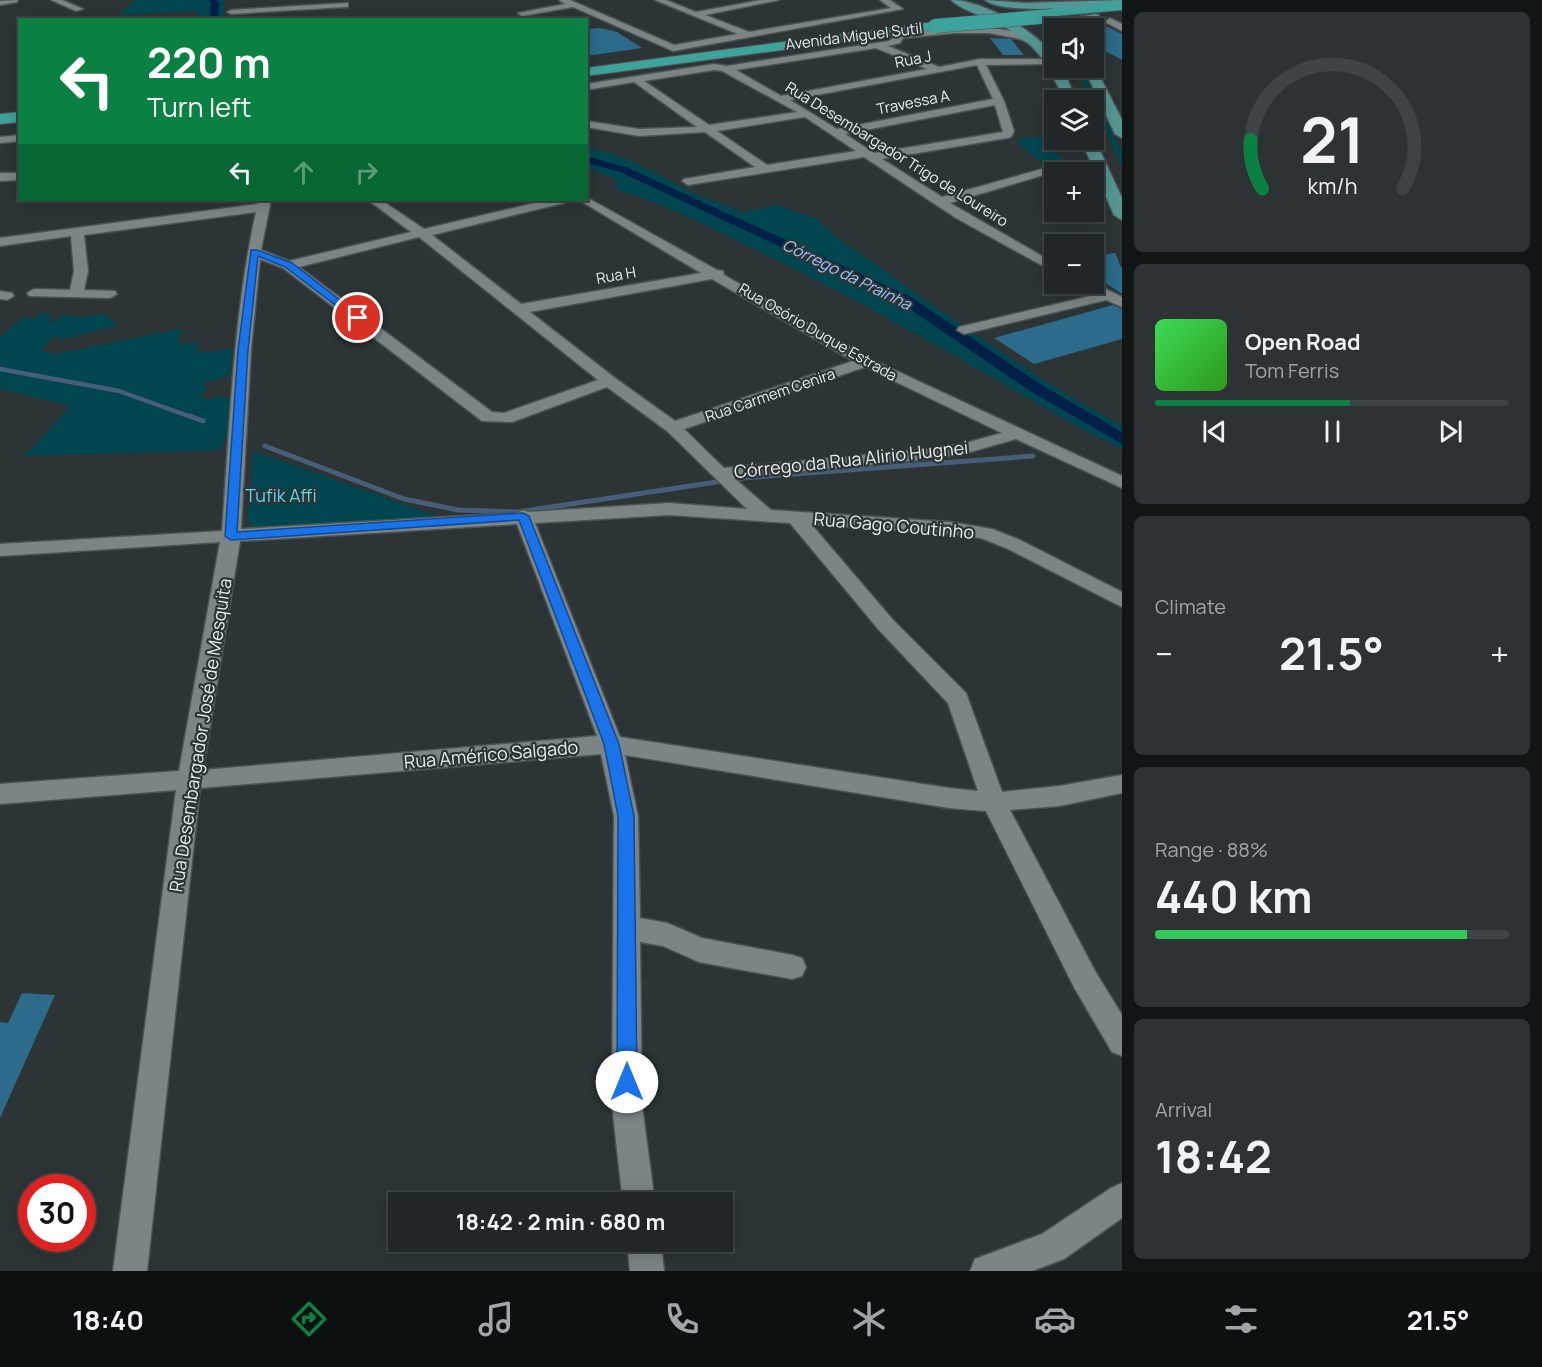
<!DOCTYPE html>
<html lang="en">
<head>
<meta charset="utf-8">
<style>
	:root { --surface:#212728; --page:#2d3334; --text:#f1f3f6; --muted:#a2a5a8; --line:#3e4445; --accent:#0b8043 }
	body { margin:0; font-family:Manrope,sans-serif; background:var(--page); color:var(--text); height:100vh; display:flex; flex-direction:column; font-size:22px; white-space:nowrap }
	* { box-sizing:border-box; margin:0 }
	p { font-size:20px; color:var(--muted) }
	.icon { flex:none; width:33px; height:33px; fill:none; stroke:currentColor; stroke-width:2; stroke-linecap:round; stroke-linejoin:round }
	.map { position:relative; flex:1; overflow:hidden }
	.drawer { display:flex; flex-direction:column; gap:12px; padding:12px; background:#121516; width:420px }
	.drawer>* { flex:none }
	.hud { position:absolute; left:18px; top:18px; width:570px; height:183px; border-radius:0px; box-shadow:0 3px 15px #0003,0 0 0 2px var(--line); background:#0b8043; color:#fff; overflow:hidden }
	.tools { position:absolute; left:1044px; top:18px; display:grid; gap:12px }
	.tools a { display:grid; place-items:center; width:60px; height:60px; border-radius:0px; background:var(--surface); box-shadow:0 3px 15px #0003,0 0 0 2px var(--line); font-size:30px }
	.speed { position:absolute; left:18px; top:1174px; display:flex; gap:12px; font-size:30px; font-weight:700; text-align:center }
	.speed>* { display:grid; place-content:center; width:78px; height:78px; border-radius:50%; background:var(--surface); box-shadow:0 3px 15px #0003,0 0 0 2px var(--line); line-height:1 }
	.speed .limit { border:9px solid #d22; background:#fff; color:#111 }
	.pin { position:absolute; display:grid; place-items:center; width:51px; height:51px; color:#fff; margin:-26px; border:3px solid #fff; border-radius:50%; box-shadow:0 2px 6px #0007 }
	.me { position:absolute; width:66px; margin:-33px; rotate:0deg; stroke-linejoin:round; filter:drop-shadow(0 0 4px #0008) }
	.turn { display:flex; align-items:center; gap:21px; height:126px; padding:0 30px; font-size:27px }
	.turn .icon { width:78px; height:78px; stroke-width:2.5 }
	.turn b { display:block; font-size:42px; line-height:51px }
	.lanes { display:flex; align-items:center; height:57px; padding:0 30px; background:#0003; justify-content:center; gap:30px; direction:ltr }
	.lanes .off { opacity:.35 }
	.big { font-size:45px; font-weight:700; line-height:1.1 }
	.drawer .card { flex:1; display:flex; flex-direction:column; justify-content:center; gap:9px; min-width:0; padding:0 21px; border-radius:9px; background:var(--page) }
	.drawer .dial { align-items:center; gap:0 }
	.dial svg { height:156px; overflow:visible; fill:none; stroke:var(--line); stroke-width:7; stroke-linecap:round; text-anchor:middle }
	.dial text { fill:var(--text); stroke:none }
	.song { display:flex; align-items:center; gap:18px }
	.cover { width:72px; height:72px; border-radius:9px; background:linear-gradient(135deg,hsl(130 70% 55%),hsl(110 70% 35%)) }
	.played { height:6px; border-radius:3px; background:linear-gradient(90deg,var(--accent) 55%,var(--line) 55%) }
	.keys { display:flex; justify-content:space-around; direction:ltr }
	.heat { display:flex; justify-content:space-between; align-items:center; font-size:33px; direction:ltr }
	.charge { height:9px; border-radius:4px; background:linear-gradient(90deg,#34c759 88%,var(--line) 0) }
	.trip { position:absolute; left:388px; top:1192px; width:345px; height:60px; border-radius:0px; background:var(--surface); box-shadow:0 3px 15px #0003,0 0 0 2px var(--line); font-weight:700; line-height:60px; text-align:center }
	.menu { display:flex; height:96px; justify-content:space-around; align-items:center; background:#0d1010; color:var(--muted) }
	.menu .icon { width:42px; height:42px }
	.menu .active { color:var(--accent) }
	.menu b { font-size:27px; color:var(--text) }
	main { display:flex; flex:1; min-height:0 }
	.map>svg:first-child { display:block }
	.green { fill:#004650 }
	.lines { fill:none; stroke-linecap:round; stroke-linejoin:round }
	.stream-far1 { stroke:#475e79; stroke-width:4.5 }
	.stream { stroke:#475e79; stroke-width:5 }
	.canal { fill:#012047; fill-rule:evenodd }
	.building { fill:#2c6b8a }
	.minor-casing { stroke:#4b5254; stroke-width:3 }
	.major-casing { stroke:#4b5254; stroke-width:3 }
	.highway-casing { stroke:#4b5254; stroke-width:2 }
	.minor { fill:#7b8586; fill-rule:evenodd }
	.major { fill:#569793; fill-rule:evenodd }
	.highway { fill:#3ea39b; fill-rule:evenodd }
	.highway-bridge-casing { stroke:#4b5254; stroke-width:15; stroke-linecap:butt }
	.highway-bridge { stroke:#3ea39b; stroke-width:14 }
	.route { fill:#1a73e8; stroke:#114b97; stroke-width:1.5 }
	.labels { text-anchor:middle; dominant-baseline:central; stroke-width:4.5; stroke-linejoin:round; paint-order:stroke }
	.far-street-label { font-size:15px; fill:#e9eeef; stroke:#2c3435 }
	.far-water-label { font-size:16px; font-style:italic; fill:#9cc5fb; stroke:#2c3435 }
	.street-label { font-size:18px; fill:#e9eeef; stroke:#2c3435 }
	.park-label { font-size:18px; fill:#5dd6ea; stroke:#2c3435 }
</style>
</head>
<body>
<main>
<div class="map">
<svg width="1122" height="1271" viewBox="0 0 1122 1271">
	<rect width="100%" height="100%" fill="#2c3435"/>
	<!-- green -->
	<path class="green" d="M135,0H224V19H198V15L194,11L119,15Z
		M1083,71L1122,152V167L1094,105V100H1091L1078,73Z
		M1045,135L1054,140H1064L1066,145L1052,148L1065,161L1062,163L1070,170L1054,174L1015,140Z
		M586,145L632,161L697,195L744,212L778,205L816,219L835,236C929,302 1022,371 1122,426V449L1080,428C972,366 865,302 752,248C709,227 665,204 618,190L615,179L587,168Z
		M42,312L52,314L46,321H57L62,315L84,317L103,314L118,325L63,339L53,336L41,351L55,354L179,329L186,332L178,334L180,344L198,342L199,353L232,349L229,376L206,382L205,391L199,396L212,400L218,396L234,400L222,450L25,456L70,406L0,389V337L22,318L35,319Z
		M253,451L423,511L445,518L255,529L247,520Z"/>
	<g class="lines">
		<!-- stream-far1 -->
		<path class="stream-far1" d="M0,369L119,391L194,418"/>
		<!-- stream -->
		<path class="stream" d="M190,416L203,421
			M265,446L404,499L458,510L518,512L743,478L1033,456"/>
		<!-- canal -->
		<path class="canal" d="M208,0H217L219,3L218,20H210L211,3Z
			M586,156L628,168L911,297L1042,385L1122,432V444L1030,391L901,303L620,172L586,163Z"/>
	</g>
	<!-- building -->
	<path class="building" d="M1094,22H1097L1122,34V60L1094,45Z
		M600,28L617,32L642,48L586,56V29Z
		M990,38L1011,39L1024,55H1003Z
		M1115,253L1122,269V294L1104,282L1095,256Z
		M1113,305L1122,309V339L1034,364L994,338Z
		M22,993L55,995L0,1118V1022L8,1023Z"/>
	<g class="lines">
		<!-- minor casing -->
		<g class="minor-casing">
			<path id="minor" d="M18,0L17,2L0,5V1Z
				M51,0H62L83,9L76,11Z
				M559,0H570L674,45L738,34L655,0H666L696,12L761,0H779L705,15L749,32L891,8L880,0H890L903,9L673,51L573,7L522,16L518,13L565,4Z
				M348,3V7H345L231,14L227,12L231,10Z
				M1110,18L1122,24V31L1107,23L1106,21Z
				M971,27C995,28 1024,30 1043,45L1039,48L1020,39L989,33H954L903,38L900,43L888,46L939,67L980,59H1054V63L1052,64L986,65L1004,101L1014,131L1011,137L1007,138L882,159L942,197L1042,169H1050V173L950,203L1054,263V272L956,218L864,157L688,185L682,181L684,179L755,167L705,132L639,136L586,127V121L639,129L697,127L634,82L586,90V84L714,64L727,66L889,41L900,33ZM876,48L927,69L781,96L736,70ZM977,65L993,99L837,129L790,100ZM714,70L722,71L797,112L709,125L644,81ZM995,105L1003,132L874,153L845,134ZM805,117L856,151L767,165L717,131Z
				M20,135V141L0,143V137Z
				M0,173H20V180L0,181Z
				M586,197L717,270L723,271L724,275L871,359L1122,476V488L1016,439L963,454L929,459L734,478L771,510L950,522L992,529L1020,540L1122,592V607L1006,548L981,538L950,534L811,524L893,620L966,693L1002,792L1059,786L1122,775V793L1059,806L1010,810L1095,971L1122,1015V1056L1112,1052L1075,989L986,811L949,808L625,755L638,816L640,918L667,923L702,938L792,955L802,958L806,967L802,976L792,979L699,962L663,946L640,942L642,1105L655,1203H623L612,1105L614,816L601,754L200,788L147,1271H113L176,790L0,804V784L179,771L220,542L0,556V544L222,531C230,424 233,316 256,212L84,235L88,271L84,290L115,291L117,294L110,298L29,296L27,293L34,289L70,290L74,271L71,236L0,246V238L258,204L259,200H271L261,250L289,261L411,232L368,200H381L424,229L547,200H566L564,203L432,235L521,304L701,273L579,200H586ZM419,237L598,380L504,413L492,412L299,267ZM260,259L283,268L482,421L512,422L607,387L667,431L747,509L669,503L529,512L523,510L516,513L241,529L251,350ZM712,279L853,361L675,421L615,378L530,312ZM865,367L1002,433L962,444L929,449L724,468L684,429ZM669,515L790,523L879,630L948,703L978,791L949,788L620,737L535,523ZM517,524L597,736L203,770L240,541Z
				M1094,283L1122,297V307L1106,300L964,334L957,330L959,327L1095,295L1077,284Z
				M0,291L12,293L14,296L7,300L0,299Z
				M1122,1183V1218L1064,1259L1032,1271H970L975,1259L1042,1234L1111,1188Z
				M627,1242H661L664,1271H630Z"/>
		</g>
		<!-- major casing -->
		<g class="major-casing">
			<path id="major" d="M951,0C982,0 1037,31 1054,57V68H1062L1077,100H1065C1044,58 1037,42 992,21C979,14 961,10 951,0Z
				M985,0L1025,3L1122,0V4C1093,6 1006,16 985,0Z
				M1095,14L1099,15V19L1054,28V36L1050,35L1046,28L1056,21Z
				M1094,65L1122,120V138L1115,134L1084,68H1094Z
				M1094,138L1122,198V220L1114,215L1081,140Z"/>
		</g>
		<!-- highway casing -->
		<g class="highway-casing">
			<path id="highway" d="M1122,2V10L1045,17L1039,13L1045,9Z
				M935,22L941,26L940,29L586,76V68Z
				M20,112V122L0,124V114Z"/>
		</g>
		<!-- minor -->
		<use href="#minor" class="minor"/>
		<!-- major -->
		<use href="#major" class="major"/>
		<!-- highway -->
		<use href="#highway" class="highway"/>
		<!-- highway-bridge casing -->
		<g class="highway-bridge-casing">
			<path id="highway-bridge" d="M935,26L1052,16"/>
		</g>
		<!-- highway-bridge -->
		<use href="#highway-bridge" class="highway-bridge"/>
	</g>
	<!-- route -->
	<path class="route" d="M251,250H257L292,263L363,318L355,320L285,267L258,256L248,350L237,532L523,513L529,516L619,744L634,816L637,1082L634,1089L627,1092L620,1089L617,1082L618,816L604,744L519,520L231,540L225,536L238,350Z"/>
	<g class="labels">
		<!-- far-street labels -->
		<g class="far-street-label">
			<text transform="translate(854 36) rotate(-7)">Avenida Miguel Sutil</text>
			<text transform="translate(913 59) rotate(-11)">Rua J</text>
			<text transform="translate(913 102) rotate(-11)">Travessa A</text>
			<text transform="translate(897 154) rotate(32)">Rua Desembargador Trigo de Loureiro</text>
			<text transform="translate(616 275) rotate(-10)">Rua H</text>
			<text transform="translate(818 332) rotate(30)">Rua Osório Duque Estrada</text>
			<text transform="translate(770 395) rotate(-19)">Rua Carmem Cenira</text>
		</g>
		<!-- far-water labels -->
		<g class="far-water-label">
			<text transform="translate(847 274) rotate(26)">Córrego da Prainha</text>
		</g>
		<!-- street labels -->
		<g class="street-label">
			<text transform="translate(851 459) rotate(-6)">Córrego da Rua Alirio Hugnei</text>
			<text transform="translate(894 525) rotate(5)">Rua Gago Coutinho</text>
			<text transform="translate(200 735) rotate(-81)">Rua Desembargador José de Mesquita</text>
			<text transform="translate(491 754) rotate(-5)">Rua Américo Salgado</text>
		</g>
		<!-- park labels -->
		<g class="park-label">
			<text x="281" y="495">Tufik Affi</text>
		</g>
	</g>
</svg>
<div class="tools">
<a><svg class="icon" aria-label="sound" viewBox="0 0 24 24"><path d="M4 9h4l5-4v14l-5-4H4zM17 9q2 3 0 6"/></svg></a>
<a><svg class="icon" aria-label="layers" viewBox="0 0 24 24"><path d="M12 4l9 5-9 5-9-5zM3 14l9 5 9-5"/></svg></a>
<a>+</a>
<a>−</a>
</div>
<div class="speed"><div class="limit">30</div></div>
<div class="pin" style="left:358px;top:318px;background:#d93025"><svg class="icon" aria-label="arrive" viewBox="0 0 24 24"><path d="M6 21V4h12l-3 4 3 4H6"/></svg></div>
<svg class="me" style="left:627px;top:1082px" viewBox="-20 -20 40 40"><circle r="19" fill="#fff"/><path d="M0-13L10 11 0 6-10 11z" fill="#1a73e8"/></svg>
<div class="trip">18:42 · 2 min · 680 m</div>
<div class="hud">
<div class="turn"><svg class="icon" aria-label="left" viewBox="0 0 24 24"><path d="M17 20v-9H6M10 6l-5 5 5 5"/></svg><div><b>220 m</b>Turn left</div></div>
<div class="lanes"><svg class="icon" aria-label="left" viewBox="0 0 24 24"><path d="M17 20v-9H6M10 6l-5 5 5 5"/></svg><svg class="icon off" aria-label="ahead" viewBox="0 0 24 24"><path d="M12 20V5M6 11l6-6 6 6"/></svg><svg class="icon off" aria-label="right" viewBox="0 0 24 24"><path d="M7 20v-9h11M14 6l5 5-5 5"/></svg></div>
</div>
</div>
<section class="drawer">
<div class="card dial"><svg viewBox="0 0 100 80">
<path d="M14 69A42 42 0 1 1 86 69"/>
<path d="M14 69A42 42 0 0 1 8 44" stroke="#0b8043"/>
<text x="50" y="56" font-size="32" font-weight="700">21</text>
<text x="50" y="72" font-size="11">km/h</text>
</svg></div>
<div class="card">
<div class="song"><i class="cover"></i><div><b>Open Road</b><p>Tom Ferris</p></div></div>
<div class="played"></div>
<div class="keys"><svg class="icon" aria-label="previous" viewBox="0 0 24 24"><path d="M18 5L8 12l10 7zM5 5v14"/></svg><svg class="icon" aria-label="pause" viewBox="0 0 24 24"><path d="M8 5v14M16 5v14"/></svg><svg class="icon" aria-label="next" viewBox="0 0 24 24"><path d="M6 5l10 7-10 7zM19 5v14"/></svg></div>
</div>
<div class="card"><p>Climate</p>
<div class="heat"><a>−</a><b class="big">21.5°</b><a>+</a></div>
</div>
<div class="card"><p>Range · 88%</p><b class="big">440 km</b><div class="charge"></div></div>
<div class="card"><p>Arrival</p><b class="big">18:42</b></div>
</section>
</main>
<nav class="menu">
<b>18:40</b>
<svg class="icon active" aria-label="directions" viewBox="0 0 24 24"><path d="M12 3l9 9-9 9-9-9zM9 14v-3h6M13 9l2 2-2 2"/></svg>
<svg class="icon" aria-label="music" viewBox="0 0 24 24"><path d="M9 18V5l10-2v13"/><circle cx="6" cy="18" r="3"/><circle cx="16" cy="16" r="3"/></svg>
<svg class="icon" aria-label="phone" viewBox="0 0 24 24"><path d="M5 4h4l2 5-3 2q2 4 5 5l2-3 5 2v4C11 20 4 13 5 4z"/></svg>
<svg class="icon" aria-label="climate" viewBox="0 0 24 24"><path d="M12 3v18M4 7l16 10M4 17L20 7"/></svg>
<svg class="icon" aria-label="car" viewBox="0 0 24 24"><path d="M5 17H2v-5l4-1 3-4h7l3 4 3 1v5h-3M9 17h6M6 11h13"/><circle cx="7" cy="17" r="2"/><circle cx="17" cy="17" r="2"/></svg>
<svg class="icon" aria-label="filters" viewBox="0 0 24 24"><path d="M4 7h16M4 17h16"/><circle cx="9" cy="7" r="2"/><circle cx="15" cy="17" r="2"/></svg>
<b>21.5°</b>
</nav>
</body>
</html>
